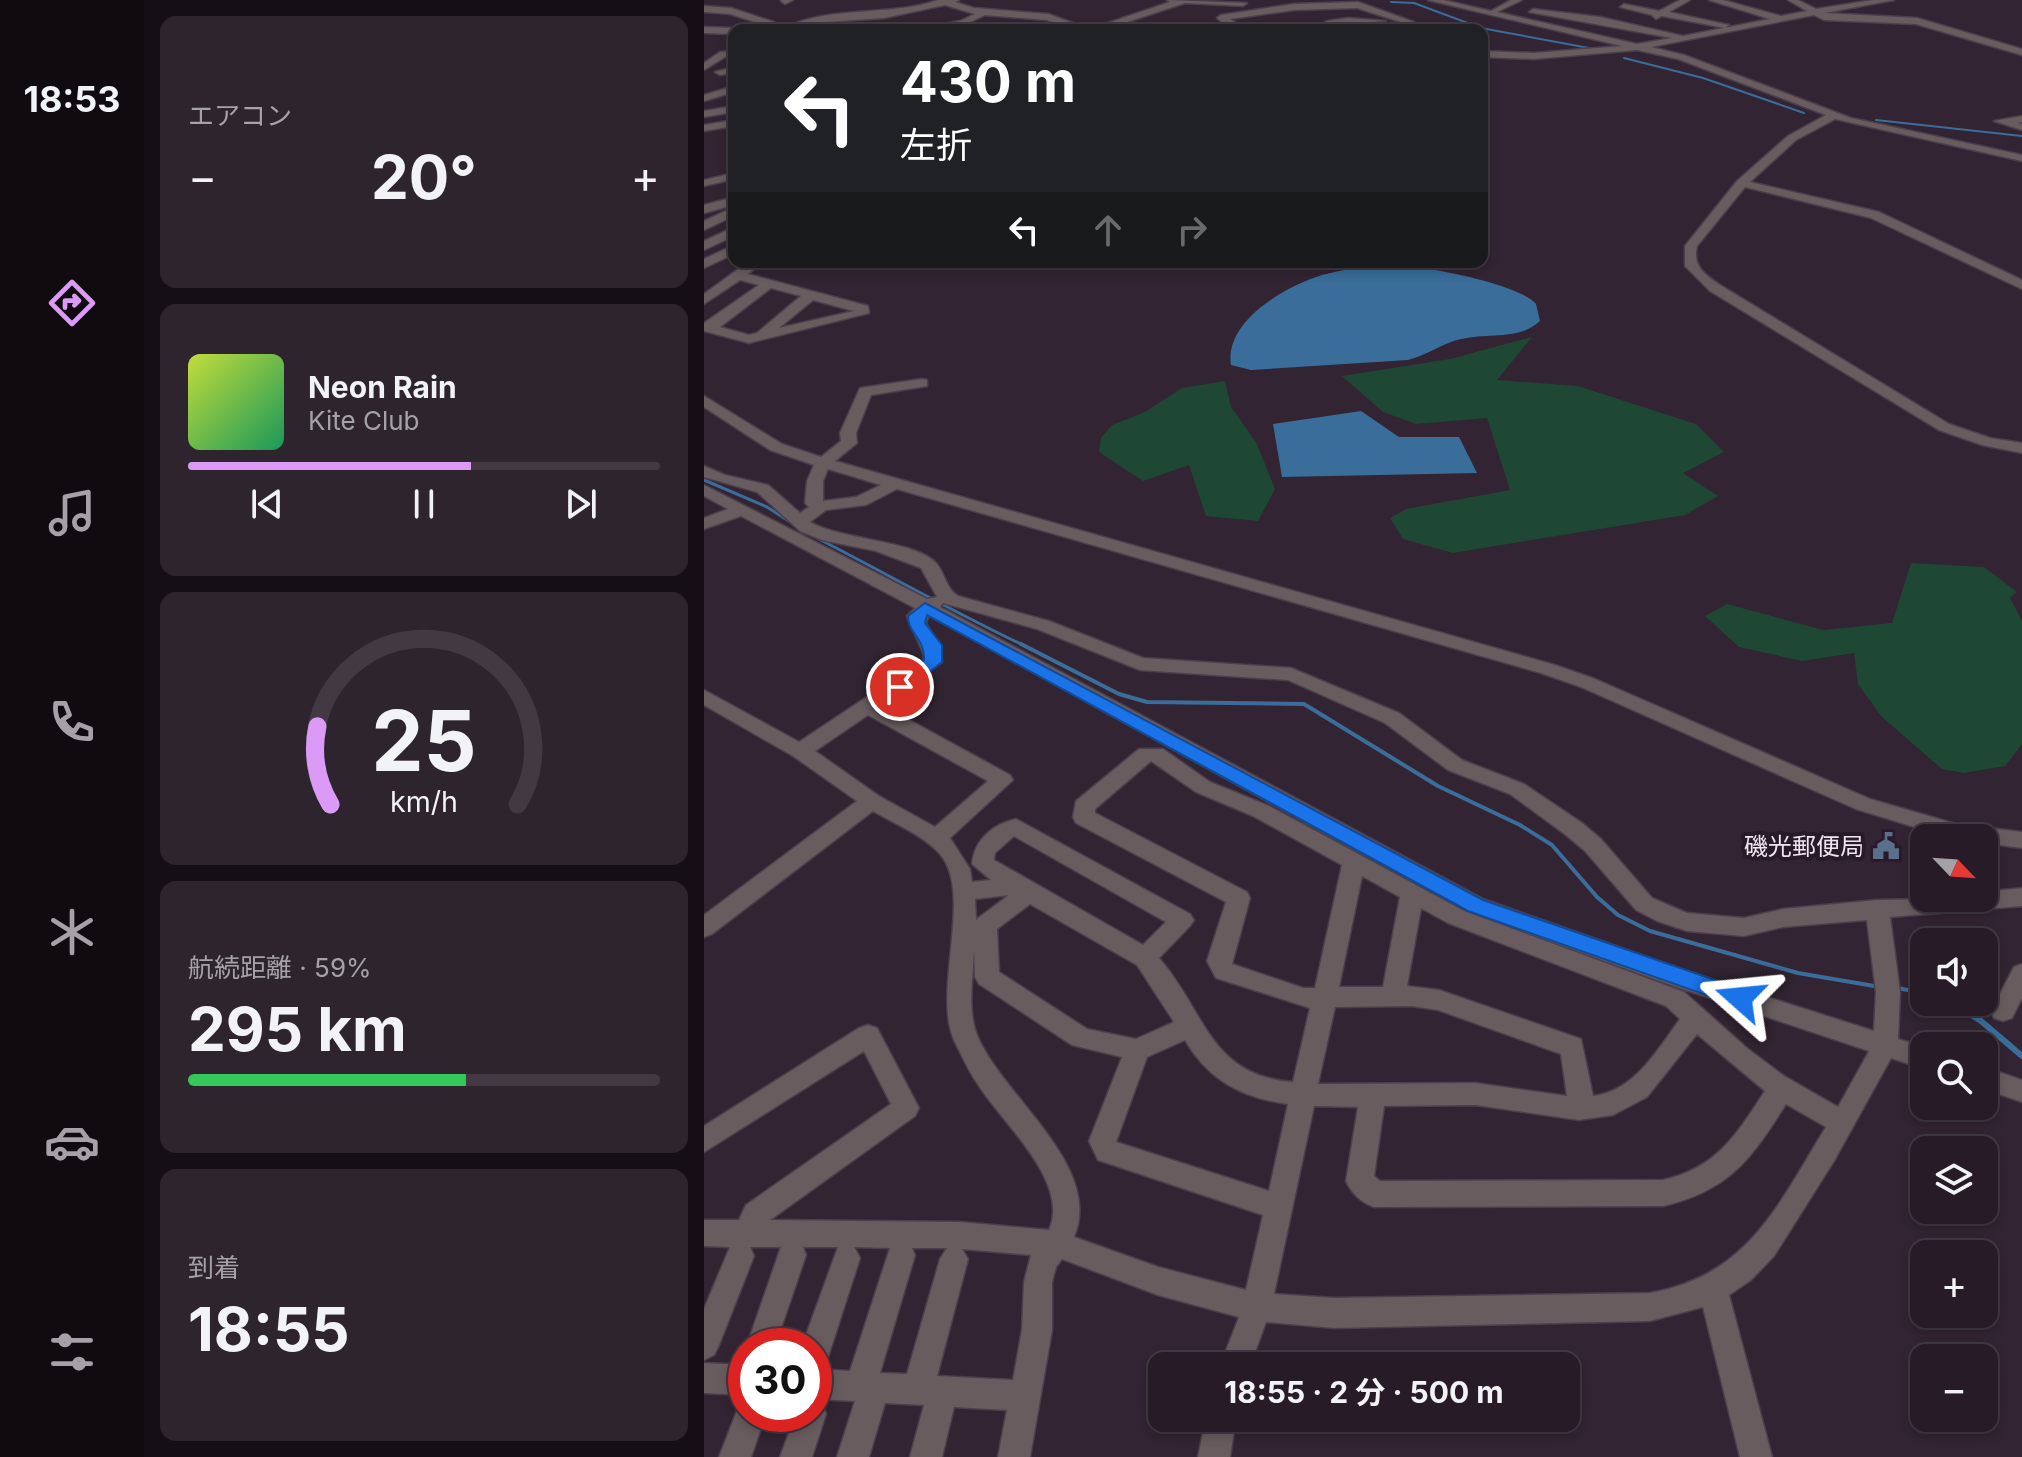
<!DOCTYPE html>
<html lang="ja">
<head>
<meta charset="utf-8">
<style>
	:root { --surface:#261b26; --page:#2e242e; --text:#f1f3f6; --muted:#a4a1a7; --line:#423943; --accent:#da9af6 }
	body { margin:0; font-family:Inter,"Noto Sans JP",sans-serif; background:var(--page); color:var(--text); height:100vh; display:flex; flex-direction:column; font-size:30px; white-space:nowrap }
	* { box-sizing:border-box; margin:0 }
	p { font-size:26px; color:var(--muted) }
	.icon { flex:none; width:44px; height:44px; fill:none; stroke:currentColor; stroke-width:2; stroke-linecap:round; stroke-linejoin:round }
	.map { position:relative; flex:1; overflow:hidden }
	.side { display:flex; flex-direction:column; gap:16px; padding:16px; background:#150f15; width:560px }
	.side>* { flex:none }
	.banner { position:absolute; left:24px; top:24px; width:760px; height:244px; border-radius:16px; box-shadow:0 4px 12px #0003,0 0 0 2px var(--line); background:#202124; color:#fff; overflow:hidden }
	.needle { width:52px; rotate:115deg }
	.fabs { position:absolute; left:1206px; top:824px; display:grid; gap:16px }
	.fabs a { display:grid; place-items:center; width:88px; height:88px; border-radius:16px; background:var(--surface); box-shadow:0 4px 12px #0003,0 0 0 2px var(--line); font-size:40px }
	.speed { position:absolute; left:24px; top:1328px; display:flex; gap:16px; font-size:40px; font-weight:700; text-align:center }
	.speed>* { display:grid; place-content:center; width:104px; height:104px; border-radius:50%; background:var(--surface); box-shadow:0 4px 12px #0003,0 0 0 2px var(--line); line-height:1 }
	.speed .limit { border:12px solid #d22; background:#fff; color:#111 }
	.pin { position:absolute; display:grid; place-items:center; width:68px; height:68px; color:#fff; margin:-34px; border:4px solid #fff; border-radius:50%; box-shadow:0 2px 8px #0007 }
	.me { position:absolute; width:88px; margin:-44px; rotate:288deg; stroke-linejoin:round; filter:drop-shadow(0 0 6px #0008) }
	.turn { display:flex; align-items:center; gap:28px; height:168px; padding:0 40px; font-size:36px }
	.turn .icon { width:104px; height:104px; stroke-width:2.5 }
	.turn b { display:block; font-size:56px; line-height:68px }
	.lanes { display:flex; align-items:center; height:76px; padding:0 40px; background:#0003; justify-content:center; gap:40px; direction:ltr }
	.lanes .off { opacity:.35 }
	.big { font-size:60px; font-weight:700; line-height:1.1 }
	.side .widget { flex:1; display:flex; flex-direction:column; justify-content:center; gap:12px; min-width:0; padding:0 28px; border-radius:16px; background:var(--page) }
	.side .dial { align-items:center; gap:0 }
	.dial svg { height:208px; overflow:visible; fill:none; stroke:var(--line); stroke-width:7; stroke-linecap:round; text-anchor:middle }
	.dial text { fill:var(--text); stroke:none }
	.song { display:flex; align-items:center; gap:24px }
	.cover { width:96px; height:96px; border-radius:12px; background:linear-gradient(135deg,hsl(70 70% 55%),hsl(150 70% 35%)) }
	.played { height:8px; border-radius:4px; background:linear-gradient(90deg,var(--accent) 60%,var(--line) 60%) }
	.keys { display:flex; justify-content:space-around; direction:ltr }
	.heat { display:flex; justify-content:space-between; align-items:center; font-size:44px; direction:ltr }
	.charge { height:12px; border-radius:6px; background:linear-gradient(90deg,#34c759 59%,var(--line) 0) }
	.trip { position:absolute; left:444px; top:1352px; width:432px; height:80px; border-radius:16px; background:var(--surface); box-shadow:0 4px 12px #0003,0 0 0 2px var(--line); font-weight:700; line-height:80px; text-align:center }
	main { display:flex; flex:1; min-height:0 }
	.dock { display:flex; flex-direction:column; width:144px; justify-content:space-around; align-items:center; background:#0f0b0f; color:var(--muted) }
	.dock .icon { width:56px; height:56px }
	.dock .selected { color:var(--accent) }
	.dock b { font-size:36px; color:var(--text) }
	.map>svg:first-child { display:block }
	.green { fill:#1e4833 }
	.water { fill:#3a6d9a }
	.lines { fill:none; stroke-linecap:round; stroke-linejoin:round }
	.stream-far3 { stroke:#3a6d9a; stroke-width:2 }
	.stream-far2 { stroke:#3a6d9a; stroke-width:3 }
	.stream-far1 { stroke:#3a6d9a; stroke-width:4 }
	.stream { stroke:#3a6d9a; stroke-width:6 }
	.minor-casing { stroke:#4c3f4c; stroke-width:3 }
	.minor { fill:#685c5e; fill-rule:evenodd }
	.route { fill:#1a73e8; stroke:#114b97; stroke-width:2 }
	.labels { text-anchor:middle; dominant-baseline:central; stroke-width:8; stroke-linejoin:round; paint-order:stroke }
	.poi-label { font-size:24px; fill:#efe5ef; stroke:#281a28; text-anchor:end }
</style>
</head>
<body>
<main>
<nav class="dock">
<b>18:53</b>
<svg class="icon selected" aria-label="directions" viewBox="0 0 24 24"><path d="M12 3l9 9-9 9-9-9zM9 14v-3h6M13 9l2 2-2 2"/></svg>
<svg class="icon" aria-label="music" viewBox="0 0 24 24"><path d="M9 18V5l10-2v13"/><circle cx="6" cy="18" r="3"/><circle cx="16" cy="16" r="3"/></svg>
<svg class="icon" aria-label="phone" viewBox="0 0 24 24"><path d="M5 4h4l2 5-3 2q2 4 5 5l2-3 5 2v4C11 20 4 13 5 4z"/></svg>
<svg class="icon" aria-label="climate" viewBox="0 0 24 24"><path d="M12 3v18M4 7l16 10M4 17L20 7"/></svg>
<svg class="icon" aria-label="car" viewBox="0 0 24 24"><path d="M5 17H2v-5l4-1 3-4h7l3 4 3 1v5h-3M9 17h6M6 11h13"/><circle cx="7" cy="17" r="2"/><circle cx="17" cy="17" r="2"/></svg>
<svg class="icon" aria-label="filters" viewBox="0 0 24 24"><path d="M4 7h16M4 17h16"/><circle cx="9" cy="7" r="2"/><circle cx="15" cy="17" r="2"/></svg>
</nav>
<section class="side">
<div class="widget"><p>エアコン</p>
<div class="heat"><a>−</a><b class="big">20°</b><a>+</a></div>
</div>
<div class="widget">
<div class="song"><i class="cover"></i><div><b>Neon Rain</b><p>Kite Club</p></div></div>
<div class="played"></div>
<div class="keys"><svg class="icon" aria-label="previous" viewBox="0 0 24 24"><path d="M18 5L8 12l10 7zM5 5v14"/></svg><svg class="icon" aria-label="pause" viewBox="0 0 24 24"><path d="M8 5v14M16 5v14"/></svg><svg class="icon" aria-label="next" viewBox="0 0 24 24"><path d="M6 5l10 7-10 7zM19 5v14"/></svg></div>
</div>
<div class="widget dial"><svg viewBox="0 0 100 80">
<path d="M14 69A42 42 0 1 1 86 69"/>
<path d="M14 69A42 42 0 0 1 9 39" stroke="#da9af6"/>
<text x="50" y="56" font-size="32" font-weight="700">25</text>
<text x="50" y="72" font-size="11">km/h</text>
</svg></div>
<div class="widget"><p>航続距離 · 59%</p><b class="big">295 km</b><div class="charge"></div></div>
<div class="widget"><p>到着</p><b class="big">18:55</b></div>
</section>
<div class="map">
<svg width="1318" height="1457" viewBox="0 0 1318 1457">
	<rect width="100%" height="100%" fill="#322432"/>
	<!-- green -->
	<path class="green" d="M828,337L793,380L874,386L992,424L1020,452L979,473L1014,496L981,515L749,553L699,539L686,518L702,509L806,490L783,418L712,424L679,412L638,376L746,359Z
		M521,381L527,407L552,442L571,489L554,521L502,516L485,465L439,481L395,452L397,438L408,425L441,412L478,388Z
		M1207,563L1280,567L1313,592L1306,598L1318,621V744L1301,766L1260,773L1238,769L1178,717L1154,684L1150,653L1098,661L1035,647L1001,616L1023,604L1119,630L1188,623Z"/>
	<!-- water -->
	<path class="water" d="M673,263C704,263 814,282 832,304L836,321C814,341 785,332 757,339C739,343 723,355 704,360L547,370L527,365C520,321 582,286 618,275C636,270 655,268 673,263Z
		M657,411L695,437H755L773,473L578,477L569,424Z"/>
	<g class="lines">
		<!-- stream-far3 -->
		<path class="stream-far3" d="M687,2L710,3L777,28L885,48
			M920,58L999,78L1100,113
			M1172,120L1318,136"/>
		<!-- stream-far2 -->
		<path class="stream-far2" d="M0,480L63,507L91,525
			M105,534C178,571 247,611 321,646"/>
		<!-- stream-far1 -->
		<path class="stream-far1" d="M317,644L415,694L443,702L600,704L734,786L816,825L848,845L893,897L914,915L946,931L1094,973L1176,987
			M1193,988L1220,993"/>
		<!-- stream -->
		<path class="stream" d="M1247,1002L1277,1021L1318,1056"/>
		<!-- minor casing -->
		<g class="minor-casing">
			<path id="minor" d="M89,0L81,4L77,1V0Z
				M234,0H255L251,2L270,8L344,14L386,29L466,2L463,0L543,3L539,6L481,3L399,30H373L343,20L281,15L258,26L208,30L256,21L271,14L241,5L180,18L109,23L91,30H78C116,5 188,17 234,0Z
				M724,0H739L787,11L807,0H818L793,12L933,44L968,38L825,12L829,9L896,17L979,36L1066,19L1005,0H1019L1077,16L1103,11L1084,0H1094L1112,9L1169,0H1190L1120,13L1213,18L1318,49V55L1212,24L1120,20L1110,15L947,47L980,55L1147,118L1318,155V161L1131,119L1092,140L1046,182L1175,212L1318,280V289L1167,218L1041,187L993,246C988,266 1001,275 1016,285L1245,424L1286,438L1318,443V453L1278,445L1235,430L1006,291L981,266V246L1033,181L1084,136L1122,115L974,59L933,50L830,59L778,57V51L830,53L918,46Z
				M976,0H986L965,12L1025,25L1021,28L958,16L952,19L948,15L916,7L920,4L955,11Z
				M654,2L710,22L703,24L653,8L590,10L526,19L533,24L528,30H486L522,25L513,18L517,15L590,4Z
				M0,6L27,8L70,22L75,30H65L63,26L26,14L0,12Z
				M644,18L682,21L635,24L619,30H564L569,27L608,30L623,21Z
				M0,27L30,28L34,30H30V34L0,33Z
				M30,51V57H21L0,70V63L16,52Z
				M30,67V73L16,75L11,72Z
				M30,86V92L0,101V95Z
				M30,106V112L0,117V111Z
				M1318,116V122L1313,123L1318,124V130L1290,121Z
				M30,120V126L0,131V125Z
				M30,173V179L0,186V180Z
				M30,197V205L0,213V205Z
				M30,207V216L0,230V221Z
				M30,227V236L0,250V241Z
				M30,245V254L0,268V259Z
				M44,262H58L44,274L164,306L165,313L45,343L0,331V323L55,285L36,280L0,304V294ZM67,288L97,296L53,333L45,335L16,327ZM109,300L150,311L75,328Z
				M218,379L223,380V386L167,395L152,433L153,443L131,461L851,665L891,679L1166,799L1252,824L1318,832V848L1280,843V838H1246L1152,809L877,687L837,673L193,489L162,505L122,510L106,522C138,540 206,540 230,561C241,571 241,588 254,596L345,621L439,658L587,668L695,713L758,760L820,784L878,823L897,839L948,898L983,913L1040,918L1079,909L1173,900L1280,898V892L1318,888V906L1186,917L1196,992L1194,1039L1220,1047V1069L1187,1058L1130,1161L1070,1256L1047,1280L1025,1295L1068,1457H1036L999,1307L946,1321L630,1328L562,1322L546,1366H516L535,1317L454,1295L358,1259L352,1267L348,1282V1330L326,1457H294L303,1410L250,1407L238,1457H206L220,1405L181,1403L165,1457H133L151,1401L110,1399V1346H98L134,1247H99L102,1255L71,1346L42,1348L77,1247H46L50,1256L15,1345L10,1355L0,1360V1309L26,1247L0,1246V1220H35L42,1205L187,1104L160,1051L0,1152V1126L155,1028L164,1025L173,1028L215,1108L211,1116L66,1220L255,1222L345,1230C367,1181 296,1121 273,1083C264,1070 257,1054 250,1040C228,990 270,894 236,854C219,835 191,824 169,811L8,934L0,937V915L153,801L89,756L0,705V690L95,742L220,659V655L203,616L211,608L37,516L0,529V518L24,509L0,496V485L223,599L233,597L217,568L172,551L118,540L96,531L53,492L0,477V466L21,475L64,485L96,513L105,507L101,503L103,481L110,465L66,450L0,407V396L78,444L117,457L137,441L136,433L156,388ZM124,469L177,485L152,497L119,501V481ZM239,603L333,629L436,670L584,680L681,723L744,770L806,794L862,835L881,851L932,910L953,921L983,931L1040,936L1079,927L1163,920L1172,992L1170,1031L985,972L779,899L236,607ZM225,615L763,911L973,987L1165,1051L1163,1055L1134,1107L1080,1076L1044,1049L980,992L760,911L565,806L506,782L459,749H435L372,801L369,817L372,823L522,902L503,961L512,978L606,1008L589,1082C505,1076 502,1012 455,958L486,926L490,920L486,914L312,819C289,824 270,840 268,864L287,880L268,882L266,869L246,838L309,780L306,775L178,705L238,662L237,649L222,623ZM164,715L284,781L231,827L175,796L111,751ZM447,761L492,792L549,816L638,865L611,988H599L528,964L546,898L543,892L391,813V809ZM310,836L462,922L439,945L290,860L291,853ZM658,876L696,897L679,987H635ZM305,895L273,919L272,921L271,899ZM326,904L433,965L470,1022L432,1039L383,1029L295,972L293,929ZM717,908L744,923L962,1006L976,1019C953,1050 931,1091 889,1096L877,1039L735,990L703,986ZM270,950L271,977L275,984L368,1045L418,1057L385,1141L394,1160L559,1215L542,1290L454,1267L370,1237C400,1166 298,1096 273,1035C263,1009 269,978 270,950ZM707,1006L734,1010L857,1054L863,1096L771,1083L614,1084L631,1007ZM993,1034L1061,1091C1032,1135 1013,1168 959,1180L676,1181L670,1176L680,1106L771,1105L875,1120L909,1115L943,1097ZM481,1040C505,1081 539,1098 584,1104L565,1191L412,1142L443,1057ZM1082,1104L1122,1127C1074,1205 1044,1276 946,1293L630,1298L570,1294L610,1106L654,1107L642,1181C648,1194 657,1202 670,1207L959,1206C1026,1190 1047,1159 1082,1104ZM150,1247L186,1248L146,1371L110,1369L121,1365L125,1354L156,1258ZM208,1248H243L236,1259L203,1374L176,1373L211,1255ZM258,1249L327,1255L320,1282L318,1330L309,1380L233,1376L264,1259Z
				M1318,964V998L1308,1018L1299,1021L1290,1018L1287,1011L1310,967Z
				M1280,1067L1318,1080V1102L1280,1089Z
				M0,1363L42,1365V1395L0,1393Z
				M110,1400L118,1403L122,1414L108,1457H76L92,1414H110Z
				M42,1401V1414H62L47,1457H15L36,1403Z
				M502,1418H532L526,1457H494Z"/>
		</g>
		<!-- minor -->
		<use href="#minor" class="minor"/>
	</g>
	<!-- route -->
	<path class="route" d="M221,603L779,900L1043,991L1047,998L1043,1004L1036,1007L764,911L223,615L221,623L238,645V662L202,691H190V683L220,660C221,638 204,634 204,616Z"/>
	<!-- icons -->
	<defs>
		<g id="civic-bare" transform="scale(2.16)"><path d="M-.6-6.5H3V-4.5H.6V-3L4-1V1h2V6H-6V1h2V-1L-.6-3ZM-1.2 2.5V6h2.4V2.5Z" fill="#5c6f8a" stroke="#281a28" stroke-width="2.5" paint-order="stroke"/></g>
	</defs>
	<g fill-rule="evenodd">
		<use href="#civic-bare" x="1182" y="846"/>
	</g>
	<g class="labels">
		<!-- poi labels -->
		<g class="poi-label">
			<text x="1160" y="846">磯光郵便局</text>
		</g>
	</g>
</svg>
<div class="fabs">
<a><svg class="needle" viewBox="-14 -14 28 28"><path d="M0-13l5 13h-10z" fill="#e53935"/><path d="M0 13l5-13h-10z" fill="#a4a1a7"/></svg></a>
<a><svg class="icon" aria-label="sound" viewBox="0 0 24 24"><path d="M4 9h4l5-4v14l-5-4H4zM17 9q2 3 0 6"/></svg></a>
<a><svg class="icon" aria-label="search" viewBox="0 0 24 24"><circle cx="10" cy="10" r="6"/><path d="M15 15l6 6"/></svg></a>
<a><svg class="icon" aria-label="layers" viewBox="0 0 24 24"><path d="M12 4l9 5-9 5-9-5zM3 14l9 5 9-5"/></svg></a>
<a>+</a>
<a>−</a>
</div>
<div class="speed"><div class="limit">30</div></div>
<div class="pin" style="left:196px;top:687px;background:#d93025"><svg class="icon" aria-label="arrive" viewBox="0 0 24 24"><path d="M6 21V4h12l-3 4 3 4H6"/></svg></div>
<svg class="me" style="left:1036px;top:998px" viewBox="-20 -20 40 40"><path d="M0-17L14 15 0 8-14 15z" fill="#1a73e8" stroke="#fff" stroke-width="4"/></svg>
<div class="trip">18:55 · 2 分 · 500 m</div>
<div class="banner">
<div class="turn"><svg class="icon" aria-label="left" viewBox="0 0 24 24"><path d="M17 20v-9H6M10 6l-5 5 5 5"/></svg><div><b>430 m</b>左折</div></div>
<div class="lanes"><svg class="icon" aria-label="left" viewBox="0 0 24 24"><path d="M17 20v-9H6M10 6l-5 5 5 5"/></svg><svg class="icon off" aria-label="ahead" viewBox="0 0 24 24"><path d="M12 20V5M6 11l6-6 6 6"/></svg><svg class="icon off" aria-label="right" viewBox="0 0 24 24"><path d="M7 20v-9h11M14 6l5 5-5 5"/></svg></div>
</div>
</div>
</main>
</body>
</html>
